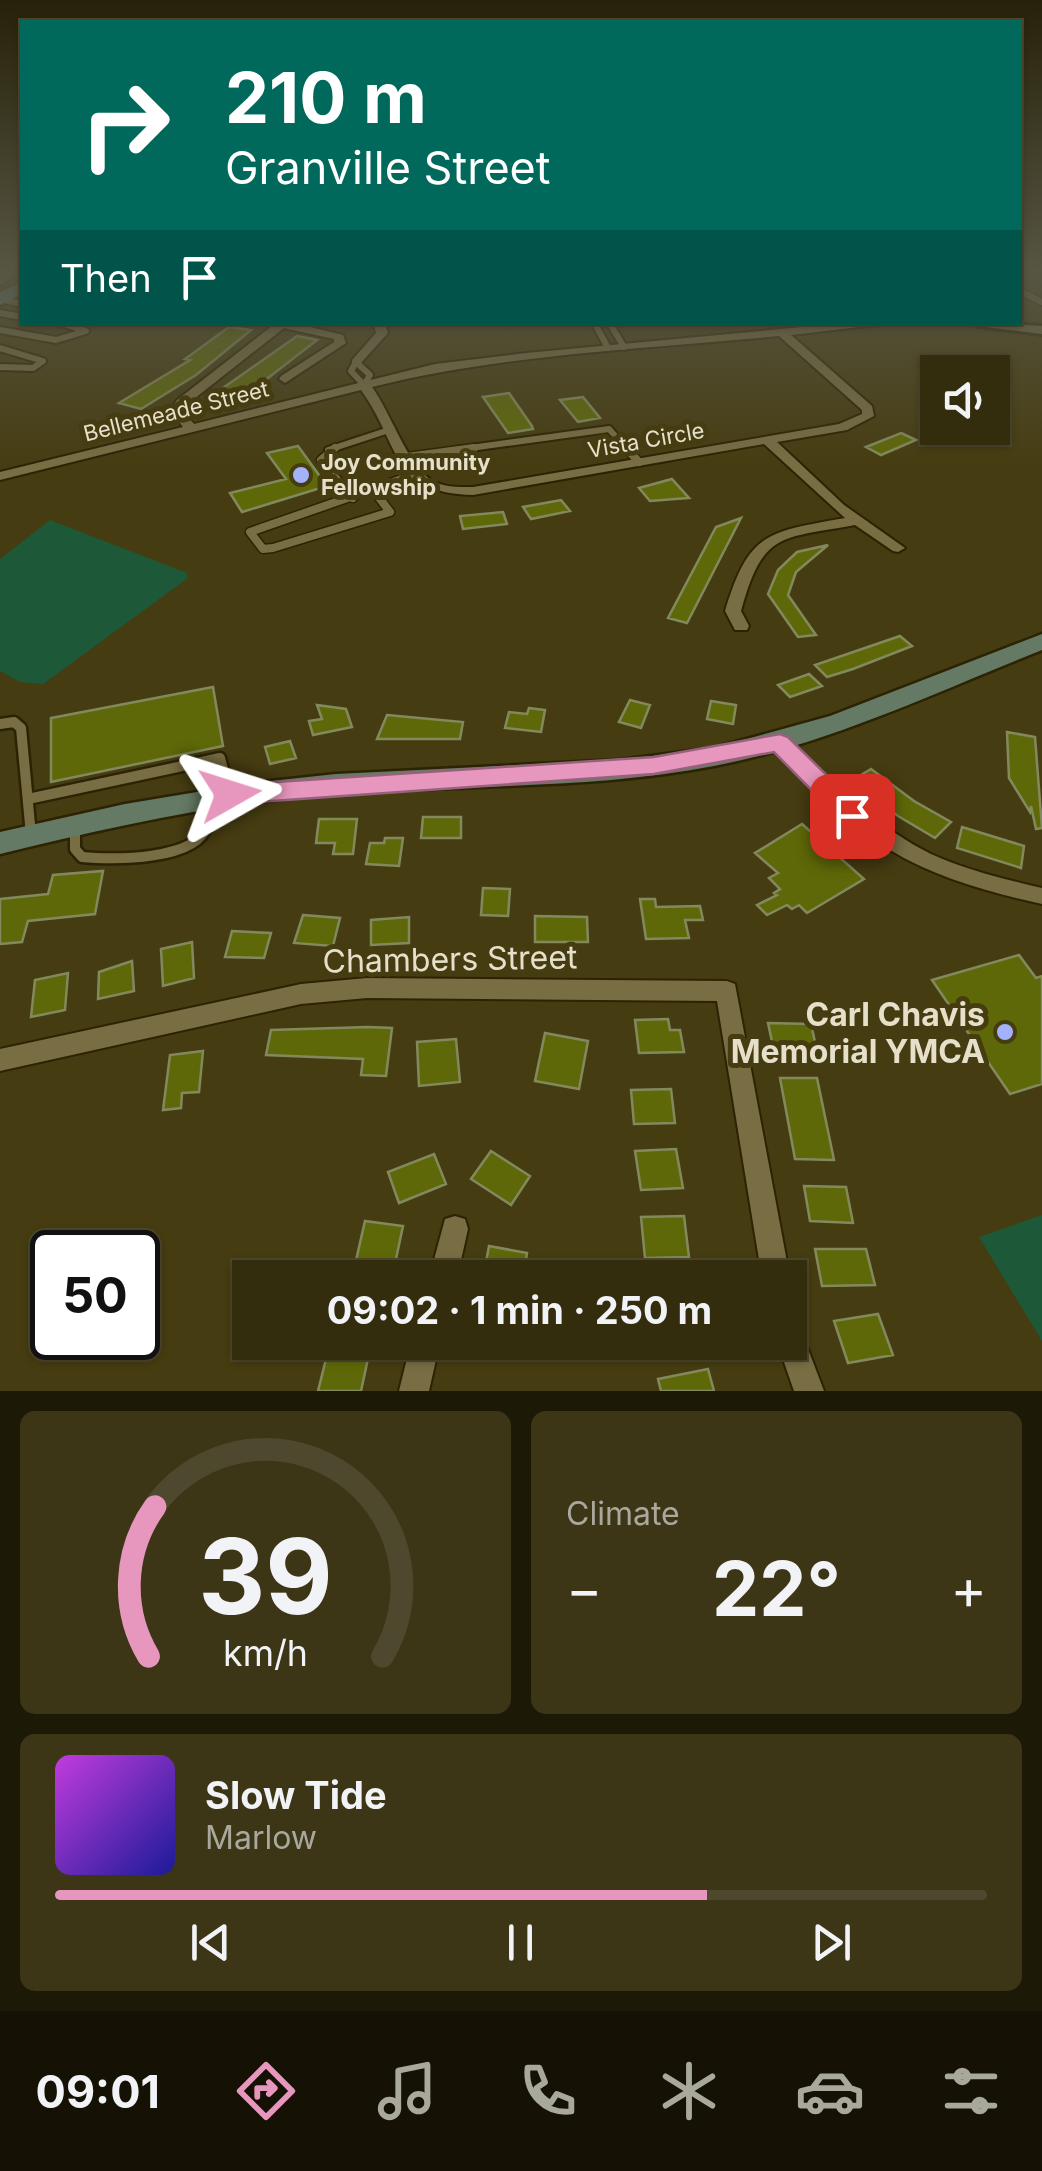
<!DOCTYPE html>
<html lang="en">
<head>
<meta charset="utf-8">
<style>
	:root { --surface:#342d0d; --page:#3c3516; --text:#f1f3f6; --muted:#a9a89d; --line:#4e492e; --accent:#e797bd }
	body { margin:0; font-family:Inter,sans-serif; background:var(--page); color:var(--text); height:100vh; display:flex; flex-direction:column; font-size:38px; white-space:nowrap }
	* { box-sizing:border-box; margin:0 }
	p { font-size:32px; color:var(--muted) }
	.icon { flex:none; width:55px; height:55px; fill:none; stroke:currentColor; stroke-width:2; stroke-linecap:round; stroke-linejoin:round }
	.map { position:relative; height:1391px; overflow:hidden }
	.side { display:flex; flex-direction:column; gap:20px; padding:20px; background:#1d1907; flex:1 }
	.side>* { flex:none }
	.banner { position:absolute; left:20px; top:20px; width:1002px; height:305px; border-radius:0px; box-shadow:0 2px 8px #0004,0 0 0 2px var(--line); background:#00695c; color:#fff; overflow:hidden }
	.buttons { position:absolute; left:920px; top:355px; display:grid; gap:20px }
	.buttons a { display:grid; place-items:center; width:90px; height:90px; border-radius:0px; background:var(--surface); box-shadow:0 2px 8px #0004,0 0 0 2px var(--line); font-size:50px }
	.speed { position:absolute; left:30px; top:1230px; display:flex; gap:20px; font-size:50px; font-weight:700; text-align:center }
	.speed>* { display:grid; place-content:center; width:130px; height:130px; border-radius:50%; background:var(--surface); box-shadow:0 2px 8px #0004,0 0 0 2px var(--line); line-height:1 }
	.speed .limit { border:5px solid #111; border-radius:15px; background:#fff; color:#111 }
	.pin { position:absolute; display:grid; place-items:center; width:85px; height:85px; color:#fff; margin:-42px; border-radius:20px; box-shadow:0 5px 15px #0006 }
	.me { position:absolute; width:110px; margin:-55px; rotate:84deg; stroke-linejoin:round; filter:drop-shadow(0 0 8px #0008) }
	.turn { display:flex; align-items:center; gap:35px; height:210px; padding:0 40px; font-size:45px }
	.turn .icon { width:130px; height:130px; stroke-width:2.5 }
	.turn b { display:block; font-size:70px; line-height:85px }
	.then { display:flex; align-items:center; height:95px; padding:0 40px; background:#0003; gap:20px; font-size:38px }
	.big { font-size:75px; font-weight:700; line-height:1.1 }
	.side .widget { flex:1; display:flex; flex-direction:column; justify-content:center; gap:15px; min-width:0; padding:0 35px; border-radius:15px; background:var(--page) }
	.side .dial { align-items:center; gap:0 }
	.dial svg { height:260px; overflow:visible; fill:none; stroke:var(--line); stroke-width:7; stroke-linecap:round; text-anchor:middle }
	.dial text { fill:var(--text); stroke:none }
	.song { display:flex; align-items:center; gap:30px }
	.cover { width:120px; height:120px; border-radius:15px; background:linear-gradient(135deg,hsl(290 70% 55%),hsl(240 70% 35%)) }
	.played { height:10px; border-radius:5px; background:linear-gradient(90deg,var(--accent) 70%,var(--line) 70%) }
	.keys { display:flex; justify-content:space-around; direction:ltr }
	.heat { display:flex; justify-content:space-between; align-items:center; font-size:55px; direction:ltr }
	.side .tiles { flex:1; display:grid; gap:20px; grid-template-columns:1fr 1fr }
	.widget:last-child { grid-column:span 2 }
	.trip { position:absolute; left:232px; top:1260px; width:575px; height:100px; border-radius:0px; background:var(--surface); box-shadow:0 2px 8px #0004,0 0 0 2px var(--line); font-weight:700; line-height:100px; text-align:center }
	.tabs { display:flex; height:160px; justify-content:space-around; align-items:center; background:#151205; color:var(--muted) }
	.tabs .icon { width:70px; height:70px }
	.tabs .on { color:var(--accent) }
	.tabs b { font-size:45px; color:var(--text) }
	.map>svg:first-child { display:block }
	.green { fill:#1d5838 }
	.building { fill:#5f6808; stroke:#82895e; stroke-width:2.5 }
	.lines { fill:none; stroke-linecap:round; stroke-linejoin:round }
	.service-far2-casing { stroke:#2b2303; stroke-width:10 }
	.service-far1-casing { stroke:#2b2303; stroke-width:11 }
	.service-casing { stroke:#2b2303; stroke-width:15 }
	.minor-casing { stroke:#2b2303; stroke-width:4 }
	.tertiary-casing { stroke:#2b2303; stroke-width:6 }
	.secondary-casing { stroke:#2b2303; stroke-width:5 }
	.primary-casing { stroke:#2b2303; stroke-width:5 }
	.service-far2 { stroke:#786d43; stroke-width:6 }
	.service-far1 { stroke:#786d43; stroke-width:8 }
	.service { stroke:#786d43; stroke-width:10 }
	.minor { fill:#786d43; fill-rule:evenodd }
	.tertiary { fill:#786d43; fill-rule:evenodd }
	.secondary { fill:#657a64; fill-rule:evenodd }
	.primary { fill:#538884; fill-rule:evenodd }
	.route { fill:#e797bd; stroke:#96627b; stroke-width:2.5 }
	.poi-dot { fill:#a4b2fc; stroke:#463c11; stroke-width:4 }
	.labels { text-anchor:middle; dominant-baseline:central; stroke-width:10; stroke-linejoin:round; paint-order:stroke }
	.far-street-label { font-size:22px; fill:#e6e0ca; stroke:#463c11 }
	.far-poi-label { font-size:22px; font-weight:bold; fill:#e6e0ca; stroke:#463c11; text-anchor:start }
	.near-street-label { font-size:32px; fill:#e6e0ca; stroke:#463c11 }
	.near-poi-label { font-size:32px; font-weight:bold; fill:#e6e0ca; stroke:#463c11; text-anchor:end }
</style>
</head>
<body>
<div class="map">
<svg width="1042" height="1391" viewBox="0 0 1042 1391">
	<rect width="100%" height="100%" fill="#463c11"/>
	<!-- green -->
	<path class="green" d="M50,520L187,573L188,578L43,684L20,682L0,671V559Z
		M1042,1215V1341L979,1237Z"/>
	<!-- building -->
	<path class="building" d="M229,327L251,330L196,375L141,409L119,403L190,360L185,359Z
		M297,336L317,340L246,395L220,390Z
		M509,393L532,426L533,429L508,433L483,397Z
		M583,397L600,418L578,422L560,400Z
		M901,433L916,440L881,455L866,447Z
		M298,446L327,486L242,512L230,493L286,479L267,453Z
		M672,479L689,498L650,501L639,488Z
		M561,500L570,511L531,519L523,507Z
		M503,512L507,524L463,529L460,516Z
		M741,518L687,623L668,618L716,527Z
		M828,545L796,572L788,595L816,635L798,637L768,594L778,570L797,552Z
		M900,636L912,646L853,669L827,677L815,665Z
		M809,674L822,686L790,697L778,685Z
		M213,687L223,746L51,782V718Z
		M630,700L650,705L641,728L619,722Z
		M711,701L736,705L733,724L707,719Z
		M317,705L346,709L352,727L313,735L309,721L322,719Z
		M529,708L545,710L541,732L505,728L509,712L527,714Z
		M387,715L463,722L460,739H377Z
		M1007,732L1035,737L1042,828L1036,829L1031,806L1030,812L1009,778Z
		M290,741L296,758L270,764L265,747Z
		M871,769L914,801L951,822L935,838L898,816L853,780Z
		M423,817H461V838H421Z
		M319,819H357L353,854H333L335,843H316Z
		M802,824L864,879L807,913L799,905L792,909L787,905L767,915L757,905L777,895L774,893L780,889L769,878L778,873L755,853Z
		M962,827L1024,846L1021,868L957,848Z
		M385,838H403L399,866L366,864L370,843H384Z
		M103,871L95,914L28,921L22,942L0,944V899L48,894L53,875Z
		M483,888L510,889L508,916L481,915Z
		M640,899H655L656,907L700,906L703,920H685L689,938L646,939Z
		M303,915L340,918L333,946L294,943Z
		M535,916L587,917L588,942H535Z
		M409,917V943L371,945V920Z
		M232,931L271,933L264,958L225,957Z
		M192,942L194,978L163,986L161,949Z
		M1019,955L1036,978L1042,976V1084L1010,1094L932,980Z
		M132,961L134,991L98,999L99,972Z
		M68,973L65,1010L31,1017L35,980Z
		M668,1019L670,1030H680L684,1052L639,1053L635,1020Z
		M768,1023L811,1024L817,1051H774Z
		M368,1027L392,1028L386,1076L361,1075L363,1059L266,1055L271,1030Z
		M545,1033L588,1041L579,1089L535,1081Z
		M456,1039L460,1082L419,1086L417,1042Z
		M203,1051L199,1092L182,1093L181,1108L163,1110L170,1055Z
		M780,1078H817L834,1160L795,1159Z
		M671,1089L675,1123L634,1124L631,1090Z
		M676,1149L683,1188L641,1190L635,1151Z
		M491,1151L530,1176L511,1205L471,1179Z
		M434,1154L446,1184L399,1203L388,1172Z
		M804,1186L846,1187L853,1223L810,1221Z
		M684,1216L689,1257L645,1258L641,1217Z
		M365,1221L403,1226L392,1278H352Z
		M489,1246L527,1253L523,1278H483Z
		M815,1249H866L875,1285L822,1286Z
		M878,1314L893,1355L848,1363L834,1321Z
		M467,1342H512L509,1357L466,1349Z
		M329,1347L369,1354L361,1391H318Z
		M708,1369L714,1391H661L658,1379Z"/>
	<g class="lines">
		<!-- service-far2 casing -->
		<g class="service-far2-casing">
			<path id="service-far2" d="M0,271L10,275L0,281
				M1020,291L1042,302
				M0,299L22,304
				M0,313L22,317
				M594,322L608,348
				M609,322L624,347
				M0,330L56,340L86,331L58,322
				M0,348L43,361L33,368L0,367
				M356,362L370,375L364,385L351,371Z
				M328,450L392,429
				M456,450L609,429L628,450"/>
		</g>
		<!-- service-far1 casing -->
		<g class="service-far1-casing">
			<path id="service-far1" d="M626,448L639,462
				M407,457L474,448
				M321,460L335,448
				M326,467L353,498
				M374,491L390,512L273,548L263,549L250,532L416,474"/>
		</g>
		<!-- service casing -->
		<g class="service-casing">
			<path id="service" d="M0,724L14,722L21,728L31,835
				M28,799L220,758L230,795
				M75,826V849L82,857C111,860 198,861 207,825C209,818 206,808 205,801"/>
		</g>
		<!-- minor casing -->
		<g class="minor-casing">
			<path id="minor" d="M277,322H290L343,335L346,343L285,383L279,379L281,376L334,342V339L284,328L185,406L182,410L194,424L435,364L526,353L856,322H902L791,335L872,406L874,416L847,430L777,442L844,505L905,548L898,552L893,551L855,525C780,539 763,531 741,611L749,626L747,630H735L725,611C749,531 768,532 845,518L764,444L473,495C389,493 401,445 361,390L0,480V472L183,427L170,410L177,400ZM779,336L862,410V414L839,424L473,487C460,487 446,488 433,481C408,467 391,413 372,387C505,354 643,349 779,336Z
				M373,322H384L388,333L360,364H352V360L376,333Z
				M780,737L786,739C831,782 875,826 931,854C966,870 1004,879 1042,888V904C989,892 936,878 890,850C846,823 810,784 774,747L771,743Z
				M367,978L727,981L735,984L790,1278H762L717,1001L367,998L301,1004L0,1071V1049L301,984Z
				M455,1216L465,1219L468,1229L457,1278H429L445,1219Z
				M790,1324L800,1328L824,1391H794L777,1342H790Z
				M411,1342H440L429,1391H399Z"/>
		</g>
		<!-- tertiary casing -->
		<g class="tertiary-casing">
			<path id="tertiary" d="M971,322L1042,326V334L978,326Z"/>
		</g>
		<!-- secondary casing -->
		<g class="secondary-casing">
			<path id="secondary" d="M1042,634V650C934,693 828,744 714,766C589,790 462,784 336,794C222,802 111,827 0,854V832L125,804L251,783L336,774L620,760L714,748L830,716Z"/>
		</g>
		<!-- primary casing -->
		<g class="primary-casing">
			<path id="primary" d="M22,282V294L0,305V292Z"/>
		</g>
		<!-- service-far2 -->
		<use href="#service-far2" class="service-far2"/>
		<!-- service-far1 -->
		<use href="#service-far1" class="service-far1"/>
		<!-- service -->
		<use href="#service" class="service"/>
		<!-- minor -->
		<use href="#minor" class="minor"/>
		<!-- tertiary -->
		<use href="#tertiary" class="tertiary"/>
		<!-- secondary -->
		<use href="#secondary" class="secondary"/>
		<!-- primary -->
		<use href="#primary" class="primary"/>
	</g>
	<!-- sky -->
	<linearGradient id="sky" x2="0" y2="1"><stop stop-color="#262109"/><stop offset="0.58" stop-color="#575643"/><stop offset="1" stop-color="#575643" stop-opacity="0"/></linearGradient>
	<rect width="1042" height="466" fill="url(#sky)"/>
	<!-- route -->
	<path class="route" d="M780,734L788,737L861,809L865,816L861,822H843L774,752L654,774L230,804L217,794L230,785L654,757Z"/>
	<!-- markers -->
	<g class="poi-dot">
		<circle cx="301" cy="475" r="10"/>
		<circle cx="1005" cy="1032" r="10"/>
	</g>
	<g class="labels">
		<!-- far-street labels -->
		<g class="far-street-label">
			<text transform="translate(176 411) rotate(-14)">Bellemeade Street</text>
			<text transform="translate(646 440) rotate(-10)">Vista Circle</text>
		</g>
		<!-- far-poi labels -->
		<g class="far-poi-label">
			<text x="321" y="462">Joy Community<tspan x="321" dy="25">Fellowship</tspan></text>
		</g>
		<!-- near-street labels -->
		<g class="near-street-label">
			<text transform="translate(450 959) rotate(-1)">Chambers Street</text>
		</g>
		<!-- near-poi labels -->
		<g class="near-poi-label">
			<text x="985" y="1014">Carl Chavis<tspan x="985" dy="37">Memorial YMCA</tspan></text>
		</g>
	</g>
</svg>
<div class="buttons">
<a><svg class="icon" aria-label="sound" viewBox="0 0 24 24"><path d="M4 9h4l5-4v14l-5-4H4zM17 9q2 3 0 6"/></svg></a>
</div>
<div class="speed"><div class="limit">50</div></div>
<div class="pin" style="left:852px;top:816px;background:#d93025"><svg class="icon" aria-label="arrive" viewBox="0 0 24 24"><path d="M6 21V4h12l-3 4 3 4H6"/></svg></div>
<svg class="me" style="left:230px;top:794px" viewBox="-20 -20 40 40"><path d="M0-17L14 15 0 8-14 15z" fill="#e797bd" stroke="#fff" stroke-width="4"/></svg>
<div class="trip">09:02 · 1 min · 250 m</div>
<div class="banner">
<div class="turn"><svg class="icon" aria-label="right" viewBox="0 0 24 24"><path d="M7 20v-9h11M14 6l5 5-5 5"/></svg><div><b>210 m</b>Granville Street</div></div>
<div class="then">Then<svg class="icon" aria-label="arrive" viewBox="0 0 24 24"><path d="M6 21V4h12l-3 4 3 4H6"/></svg></div>
</div>
</div>
<section class="side">
<div class="tiles">
<div class="widget dial"><svg viewBox="0 0 100 80">
<path d="M14 69A42 42 0 1 1 86 69"/>
<path d="M14 69A42 42 0 0 1 16 23" stroke="#e797bd"/>
<text x="50" y="56" font-size="32" font-weight="700">39</text>
<text x="50" y="72" font-size="11">km/h</text>
</svg></div>
<div class="widget"><p>Climate</p>
<div class="heat"><a>−</a><b class="big">22°</b><a>+</a></div>
</div>
<div class="widget">
<div class="song"><i class="cover"></i><div><b>Slow Tide</b><p>Marlow</p></div></div>
<div class="played"></div>
<div class="keys"><svg class="icon" aria-label="previous" viewBox="0 0 24 24"><path d="M18 5L8 12l10 7zM5 5v14"/></svg><svg class="icon" aria-label="pause" viewBox="0 0 24 24"><path d="M8 5v14M16 5v14"/></svg><svg class="icon" aria-label="next" viewBox="0 0 24 24"><path d="M6 5l10 7-10 7zM19 5v14"/></svg></div>
</div>
</div>
</section>
<nav class="tabs">
<b>09:01</b>
<svg class="icon on" aria-label="directions" viewBox="0 0 24 24"><path d="M12 3l9 9-9 9-9-9zM9 14v-3h6M13 9l2 2-2 2"/></svg>
<svg class="icon" aria-label="music" viewBox="0 0 24 24"><path d="M9 18V5l10-2v13"/><circle cx="6" cy="18" r="3"/><circle cx="16" cy="16" r="3"/></svg>
<svg class="icon" aria-label="phone" viewBox="0 0 24 24"><path d="M5 4h4l2 5-3 2q2 4 5 5l2-3 5 2v4C11 20 4 13 5 4z"/></svg>
<svg class="icon" aria-label="climate" viewBox="0 0 24 24"><path d="M12 3v18M4 7l16 10M4 17L20 7"/></svg>
<svg class="icon" aria-label="car" viewBox="0 0 24 24"><path d="M5 17H2v-5l4-1 3-4h7l3 4 3 1v5h-3M9 17h6M6 11h13"/><circle cx="7" cy="17" r="2"/><circle cx="17" cy="17" r="2"/></svg>
<svg class="icon" aria-label="filters" viewBox="0 0 24 24"><path d="M4 7h16M4 17h16"/><circle cx="9" cy="7" r="2"/><circle cx="15" cy="17" r="2"/></svg>
</nav>
</body>
</html>
